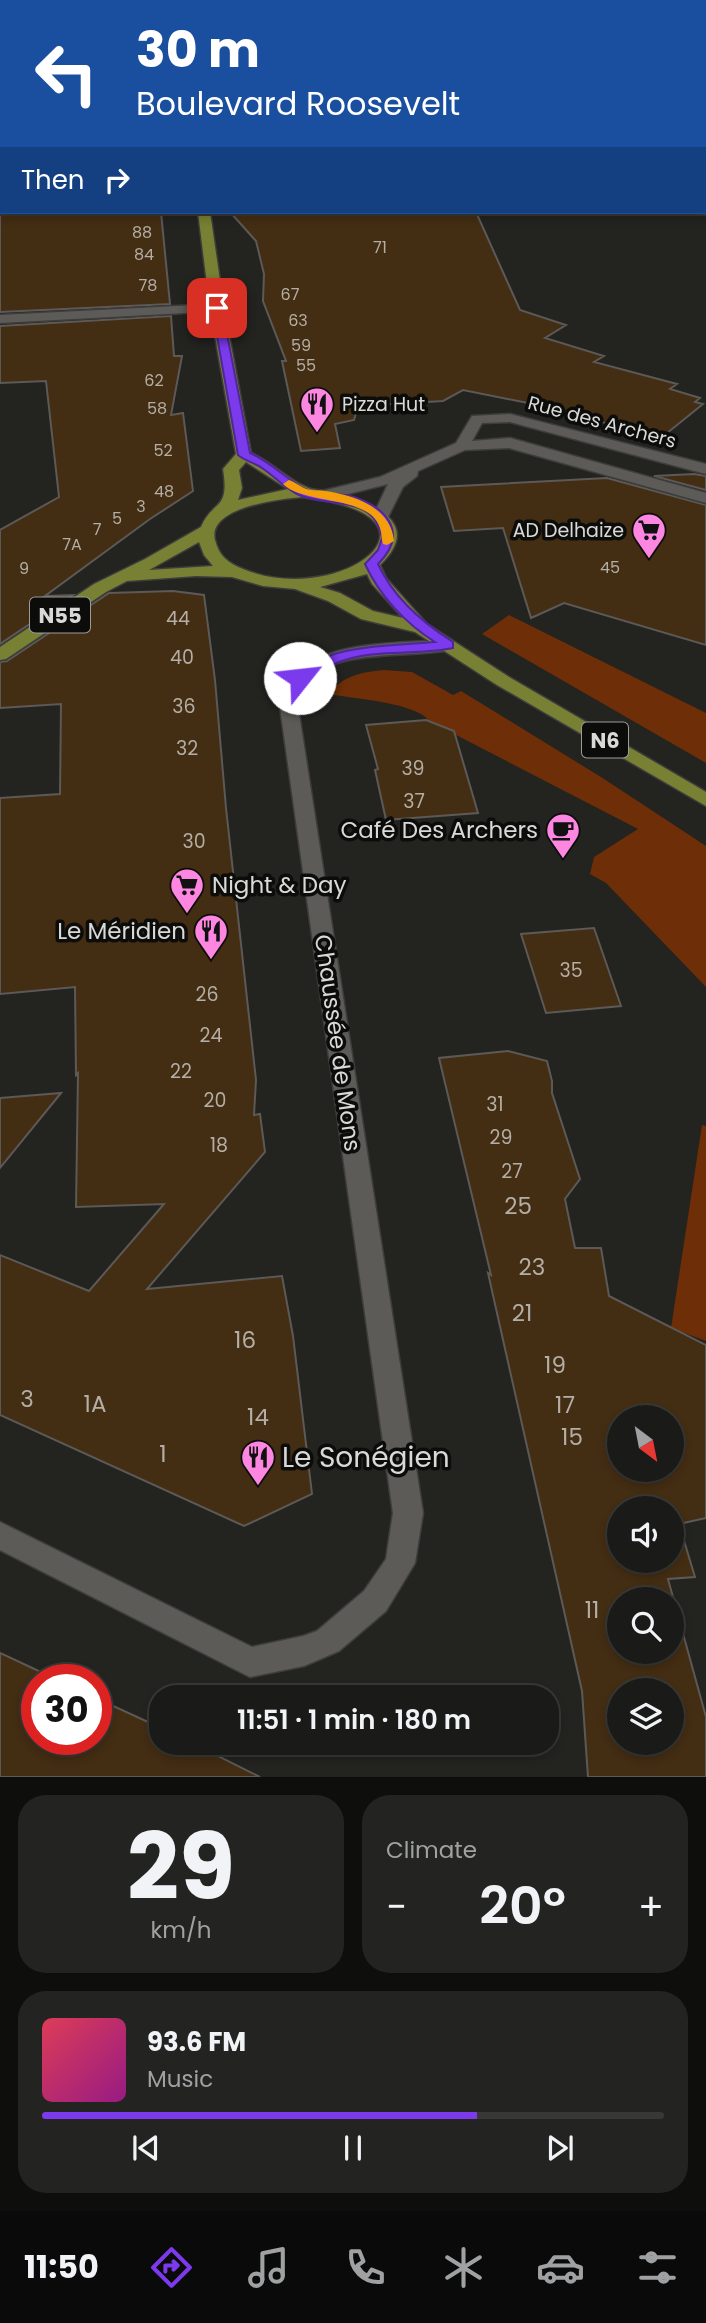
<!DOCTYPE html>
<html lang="en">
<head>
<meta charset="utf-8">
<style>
	:root { --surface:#1a1a18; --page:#232321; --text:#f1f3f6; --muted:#9fa1a2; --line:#383837; --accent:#7c3aed }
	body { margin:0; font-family:Poppins,sans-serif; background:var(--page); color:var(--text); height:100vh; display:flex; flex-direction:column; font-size:26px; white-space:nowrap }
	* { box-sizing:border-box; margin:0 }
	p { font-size:23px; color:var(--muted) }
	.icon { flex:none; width:38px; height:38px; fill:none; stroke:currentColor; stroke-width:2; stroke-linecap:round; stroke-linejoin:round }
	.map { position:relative; height:1777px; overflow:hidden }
	.side { display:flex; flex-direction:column; gap:18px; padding:18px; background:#0e0e0d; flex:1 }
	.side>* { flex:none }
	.guide { position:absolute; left:0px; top:0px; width:707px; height:214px; box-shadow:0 4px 10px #0003,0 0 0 2px var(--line); background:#1a4fa0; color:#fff; overflow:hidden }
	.needle { width:46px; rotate:148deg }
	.controls { position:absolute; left:607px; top:1405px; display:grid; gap:14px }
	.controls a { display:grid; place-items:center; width:77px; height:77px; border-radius:50%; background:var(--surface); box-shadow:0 4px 10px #0003,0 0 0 2px var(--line); font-size:35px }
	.speed { position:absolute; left:21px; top:1664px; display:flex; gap:14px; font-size:35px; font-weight:700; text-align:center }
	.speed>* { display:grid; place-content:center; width:91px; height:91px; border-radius:50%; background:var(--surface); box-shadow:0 4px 10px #0003,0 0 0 2px var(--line); line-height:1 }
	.speed .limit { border:10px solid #d22; background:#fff; color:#111 }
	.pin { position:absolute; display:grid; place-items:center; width:60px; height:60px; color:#fff; margin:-30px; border-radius:14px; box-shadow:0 4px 10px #0006 }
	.me { position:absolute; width:77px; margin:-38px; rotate:61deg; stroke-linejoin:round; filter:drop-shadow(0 0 5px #0008) }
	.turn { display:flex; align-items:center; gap:24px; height:147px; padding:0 21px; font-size:32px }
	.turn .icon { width:91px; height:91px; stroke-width:2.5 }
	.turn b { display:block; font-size:49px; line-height:60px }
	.then { display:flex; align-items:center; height:66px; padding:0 21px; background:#0003; gap:14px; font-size:26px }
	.big { font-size:52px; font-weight:600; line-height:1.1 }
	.side .card { flex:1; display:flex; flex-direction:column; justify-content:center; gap:10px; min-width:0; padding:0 24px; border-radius:28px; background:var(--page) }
	.side .dial { align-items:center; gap:0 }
	.dial b { font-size:91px; line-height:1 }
	.song { display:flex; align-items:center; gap:21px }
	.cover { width:84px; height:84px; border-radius:10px; background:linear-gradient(135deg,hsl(350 70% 55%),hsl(310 70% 35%)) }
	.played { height:7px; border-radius:4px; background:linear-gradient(90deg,var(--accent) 70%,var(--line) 70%) }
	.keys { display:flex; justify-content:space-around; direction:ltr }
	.heat { display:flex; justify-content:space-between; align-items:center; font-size:38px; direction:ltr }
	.side .tiles { flex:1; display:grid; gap:18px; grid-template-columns:1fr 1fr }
	.card:last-child { grid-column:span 2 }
	.trip { position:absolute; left:149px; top:1685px; width:410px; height:70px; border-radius:28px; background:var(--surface); box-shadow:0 4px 10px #0003,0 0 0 2px var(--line); font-weight:600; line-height:70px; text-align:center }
	.tabs { display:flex; height:112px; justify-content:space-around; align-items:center; background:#0a0a0a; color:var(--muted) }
	.tabs .icon { width:49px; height:49px }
	.tabs .active { color:var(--accent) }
	.tabs b { font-size:32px; color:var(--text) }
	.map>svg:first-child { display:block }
	.green { fill:#6e2e07 }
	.building { fill:#432d13; stroke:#5c5957; stroke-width:2; fill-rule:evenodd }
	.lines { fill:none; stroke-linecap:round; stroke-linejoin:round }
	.minor-casing { stroke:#3e3d3b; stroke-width:3 }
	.primary-casing { stroke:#3e3d3b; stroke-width:3 }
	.minor { fill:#5c5b58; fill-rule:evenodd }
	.primary { fill:#788033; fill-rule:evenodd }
	.route { fill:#7c3aed; stroke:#51269a; stroke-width:2 }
	.slow { fill:#f59e0b }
	.labels { text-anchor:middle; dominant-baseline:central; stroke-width:7; stroke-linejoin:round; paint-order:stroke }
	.far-number-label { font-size:16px; fill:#b4aea6 }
	.far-poi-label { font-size:19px; fill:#d9d9d7; stroke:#0c0c0b; text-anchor:start }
	.far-street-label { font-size:19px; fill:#d9d9d7; stroke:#0c0c0b }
	.number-label { font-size:19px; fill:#b4aea6 }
	.shield { fill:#0c0c0b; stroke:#9c9c9a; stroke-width:2 }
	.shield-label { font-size:21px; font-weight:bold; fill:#d9d9d7 }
	.poi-label { font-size:23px; fill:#d9d9d7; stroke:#0c0c0b; text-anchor:end }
	.street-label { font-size:23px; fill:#d9d9d7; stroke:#0c0c0b }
	.near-number-label { font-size:23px; fill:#b4aea6 }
	.near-poi-label { font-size:28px; fill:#d9d9d7; stroke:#0c0c0b; text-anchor:start }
</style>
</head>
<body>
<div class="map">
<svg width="706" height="1777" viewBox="0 0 706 1777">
	<rect width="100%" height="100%" fill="#232320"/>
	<!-- green -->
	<path class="green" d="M509,615L706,713V763L482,634Z
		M384,670L412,672L453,695L461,691L601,777L706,846V987L606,883L590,874L594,857L638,829L429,721C418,703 350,698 328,694C343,676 361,672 384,670Z
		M702,1125L706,1126V1341L671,1328Z"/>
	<!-- building -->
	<path class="building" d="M85,212H161L170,304L0,312V215Z
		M230,212H476L520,310L566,325L545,338L604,356L594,362L677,384L670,389L700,398L695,402L703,404L661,438L538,405L463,390L443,401L358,406L354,420L335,424L340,448L301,451L282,361H286L263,301L264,274L256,241Z
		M171,316L174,356H182L171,415L183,413L193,491L150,519L45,596L73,595L0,644V530L59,497L46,381L0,383V326Z
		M694,474L706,476V490L654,476Z
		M607,478L706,505V645L564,603L531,618L503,528L454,531L441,487Z
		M173,591L204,595L215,680L226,808L256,1080L254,1115L260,1114L265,1152L147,1289L282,1276L293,1336L312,1494L244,1526L0,1415V1255L89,1291L164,1204L76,1207L78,1073L76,1075L75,987L0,994V798L60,794L61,704L0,708V662L7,661L109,593Z
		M426,720L454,731L478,813L386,820L375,770L378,769L366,725Z
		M594,928L621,1006L546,1013L521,934Z
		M508,1051L547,1061L552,1081V1093L580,1179L565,1199L575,1248H601L609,1296L706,1345V1518L679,1524L695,1577L668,1579L706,1717V1777H588L582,1691L488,1273L491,1275L439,1058ZM620,1418H672V1470H620ZM620,1508H672V1561H620ZM620,1600H672V1652H620ZM620,1690H672V1743H620Z
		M61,1093L0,1168V1098Z
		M0,1653L58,1680H37V1740H96V1698L161,1728V1743H192L260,1777H0Z"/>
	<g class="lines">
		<!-- minor casing -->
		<g class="minor-casing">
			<path id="minor" d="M272,0H289L271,2Z
				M217,304L224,308L222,311L0,323V315Z
				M510,414L706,464V474L510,422L482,423L472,441L510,438L706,493V503L509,448L465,450L418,471L417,476L403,487L386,521L380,523L372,518L388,484L328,499L320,494L322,491L380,477L456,443L472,416Z
				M449,640L458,645L455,649C416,659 336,647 307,681C302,687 301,699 298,707L423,1513L415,1563L386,1611L339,1651L304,1666L250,1677L0,1550V1522L252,1647L303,1636L317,1631L364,1591L386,1559L393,1513L280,707C284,695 286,681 296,672C332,640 403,643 449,640Z"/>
		</g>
		<!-- primary casing -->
		<g class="primary-casing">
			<path id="primary" d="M165,0H175V2H165Z
				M198,212H210L224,308L251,453C272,462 288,480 306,487C313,491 324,490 332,492C370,501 425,522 380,565L386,578L427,624L509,677L706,792V806L497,685L415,632L361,619L328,601L295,589L263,586L232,577L196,576L127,581L106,592L6,659L0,660V647L94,584L145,559L201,527C213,499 230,512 223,469L236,454L210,308ZM246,462L288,489L238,500L242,488L239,470ZM302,497C464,516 339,609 243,569C228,563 219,556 215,540C207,507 280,499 302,497ZM199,542L204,555L213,566L149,570ZM367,574L372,584L403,618L373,611L340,593L320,587Z"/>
		</g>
		<!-- minor -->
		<use href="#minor" class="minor"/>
		<!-- primary -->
		<use href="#primary" class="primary"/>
	</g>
	<!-- route -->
	<path class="route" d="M217,305L222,308L250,453C272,463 286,479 305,489C319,495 338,492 354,497C389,509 408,534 378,564C393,597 423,623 453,642V648C416,656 375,648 339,662C325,668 310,685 295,681L293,678C327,643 390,646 435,642C406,624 379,595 365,564L378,550L382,538C374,492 326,509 297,494C285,488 274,476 262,468C255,463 245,461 238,455L212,308Z"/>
	<!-- slow -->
	<path class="slow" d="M289,480C295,482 298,485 304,488C310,491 318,490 325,491C355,495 391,508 394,541L387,545L383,544C381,539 382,533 380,528C370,495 304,505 283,484Z"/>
	<!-- icons -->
	<defs>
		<g id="restaurant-pin" transform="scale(1.75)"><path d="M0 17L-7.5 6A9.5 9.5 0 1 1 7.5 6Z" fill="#fd86e1" stroke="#0c0c0b"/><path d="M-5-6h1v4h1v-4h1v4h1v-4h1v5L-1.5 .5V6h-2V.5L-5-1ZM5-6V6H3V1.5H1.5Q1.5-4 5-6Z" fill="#111"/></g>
		<g id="supermarket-pin" transform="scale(1.75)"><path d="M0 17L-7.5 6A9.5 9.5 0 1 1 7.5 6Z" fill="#fd86e1" stroke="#0c0c0b"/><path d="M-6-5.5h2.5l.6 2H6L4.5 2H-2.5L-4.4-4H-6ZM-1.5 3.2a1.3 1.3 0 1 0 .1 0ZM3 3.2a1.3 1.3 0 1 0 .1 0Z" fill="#111"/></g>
		<g id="cafe-pin" transform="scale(1.75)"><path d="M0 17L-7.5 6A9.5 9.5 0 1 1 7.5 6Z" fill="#fd86e1" stroke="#0c0c0b"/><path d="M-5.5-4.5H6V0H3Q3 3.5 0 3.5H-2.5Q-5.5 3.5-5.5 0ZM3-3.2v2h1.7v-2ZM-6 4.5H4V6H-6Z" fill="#111"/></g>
	</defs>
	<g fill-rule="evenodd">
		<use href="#restaurant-pin" x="317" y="404"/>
		<use href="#supermarket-pin" x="649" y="530"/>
		<use href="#cafe-pin" x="563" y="830"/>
		<use href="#supermarket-pin" x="187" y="885"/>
		<use href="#restaurant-pin" x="211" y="931"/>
		<use href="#restaurant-pin" x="258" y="1457"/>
	</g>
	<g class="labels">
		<!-- far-number labels -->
		<g class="far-number-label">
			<text x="142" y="232">88</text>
			<text x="380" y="247">71</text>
			<text x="144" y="254">84</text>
			<text x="148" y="285">78</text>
			<text x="290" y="294">67</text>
			<text x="298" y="320">63</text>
			<text x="301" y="345">59</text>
			<text x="306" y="365">55</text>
			<text x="154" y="380">62</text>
			<text x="157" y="408">58</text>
			<text x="163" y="450">52</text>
			<text x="164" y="491">48</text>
			<text x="141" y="506">3</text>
			<text x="117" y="518">5</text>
			<text x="97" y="529">7</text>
			<text x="72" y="544">7A</text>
			<text x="610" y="567">45</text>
			<text x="24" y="568">9</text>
		</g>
		<!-- far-poi labels -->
		<g class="far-poi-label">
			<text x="342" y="404">Pizza Hut</text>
			<text x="624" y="530" text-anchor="end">AD Delhaize</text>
		</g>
		<!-- far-street labels -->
		<g class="far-street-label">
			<text transform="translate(602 422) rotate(15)">Rue des Archers</text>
		</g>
		<!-- number labels -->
		<g class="number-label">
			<text x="178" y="618">44</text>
			<text x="182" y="657">40</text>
			<text x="184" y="706">36</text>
			<text x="187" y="748">32</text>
			<text x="413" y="768">39</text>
			<text x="414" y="801">37</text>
			<text x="194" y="841">30</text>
			<text x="571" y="970">35</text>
			<text x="207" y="994">26</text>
			<text x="211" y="1035">24</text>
			<text x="181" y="1071">22</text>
			<text x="215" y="1100">20</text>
			<text x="495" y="1104">31</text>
			<text x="501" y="1137">29</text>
			<text x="219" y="1145">18</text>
			<text x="512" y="1171">27</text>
		</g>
		<!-- shield labels -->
		<g class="shield">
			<rect x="30" y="597.5" width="60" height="35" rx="5"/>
			<rect x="582" y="722.5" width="46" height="35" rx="5"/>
		</g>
		<g class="shield-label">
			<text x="60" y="615">N55</text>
			<text x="605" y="740">N6</text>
		</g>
		<!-- poi labels -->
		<g class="poi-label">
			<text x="538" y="830">Café Des Archers</text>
			<text x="212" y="885" text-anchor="start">Night &amp; Day</text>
			<text x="186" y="931">Le Méridien</text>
		</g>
		<!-- street labels -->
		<g class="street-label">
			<text transform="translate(338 1043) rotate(82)">Chaussée de Mons</text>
		</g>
		<!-- near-number labels -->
		<g class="near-number-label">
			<text x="518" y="1206">25</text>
			<text x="532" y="1267">23</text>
			<text x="522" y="1313">21</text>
			<text x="245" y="1340">16</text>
			<text x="555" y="1365">19</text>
			<text x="27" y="1399">3</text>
			<text x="95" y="1404">1A</text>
			<text x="565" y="1405">17</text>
			<text x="258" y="1417">14</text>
			<text x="572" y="1437">15</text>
			<text x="163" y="1454">1</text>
			<text x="592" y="1610">11</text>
		</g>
		<!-- near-poi labels -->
		<g class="near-poi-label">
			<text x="282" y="1457">Le Sonégien</text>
		</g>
	</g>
</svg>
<div class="controls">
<a><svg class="needle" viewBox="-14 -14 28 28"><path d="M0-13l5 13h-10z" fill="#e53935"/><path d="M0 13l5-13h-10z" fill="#9fa1a2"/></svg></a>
<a><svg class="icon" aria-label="sound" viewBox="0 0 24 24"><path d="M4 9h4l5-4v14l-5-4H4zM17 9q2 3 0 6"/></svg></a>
<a><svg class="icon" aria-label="search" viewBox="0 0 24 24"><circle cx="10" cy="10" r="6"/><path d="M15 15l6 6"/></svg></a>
<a><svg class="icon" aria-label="layers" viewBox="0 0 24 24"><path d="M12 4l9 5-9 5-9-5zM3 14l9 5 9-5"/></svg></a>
</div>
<div class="speed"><div class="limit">30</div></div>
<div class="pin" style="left:217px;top:308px;background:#d93025"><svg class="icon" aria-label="arrive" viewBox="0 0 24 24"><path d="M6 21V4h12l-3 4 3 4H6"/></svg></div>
<svg class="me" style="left:300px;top:678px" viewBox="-20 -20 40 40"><circle r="19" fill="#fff"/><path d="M0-13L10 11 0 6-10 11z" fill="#7c3aed"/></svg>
<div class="trip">11:51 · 1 min · 180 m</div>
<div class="guide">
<div class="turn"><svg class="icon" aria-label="left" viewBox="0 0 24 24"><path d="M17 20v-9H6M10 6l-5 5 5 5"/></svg><div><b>30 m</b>Boulevard Roosevelt</div></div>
<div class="then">Then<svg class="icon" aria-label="right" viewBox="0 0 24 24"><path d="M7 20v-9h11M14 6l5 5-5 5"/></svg></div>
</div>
</div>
<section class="side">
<div class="tiles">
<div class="card dial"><b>29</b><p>km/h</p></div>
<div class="card"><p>Climate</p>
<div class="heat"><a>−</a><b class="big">20°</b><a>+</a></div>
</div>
<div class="card">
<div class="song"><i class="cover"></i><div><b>93.6 FM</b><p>Music</p></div></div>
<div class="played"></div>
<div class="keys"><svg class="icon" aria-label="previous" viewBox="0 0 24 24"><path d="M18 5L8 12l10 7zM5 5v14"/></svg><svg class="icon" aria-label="pause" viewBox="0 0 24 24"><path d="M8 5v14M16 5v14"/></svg><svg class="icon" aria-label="next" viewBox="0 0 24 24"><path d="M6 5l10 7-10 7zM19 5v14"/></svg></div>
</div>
</div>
</section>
<nav class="tabs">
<b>11:50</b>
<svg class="icon active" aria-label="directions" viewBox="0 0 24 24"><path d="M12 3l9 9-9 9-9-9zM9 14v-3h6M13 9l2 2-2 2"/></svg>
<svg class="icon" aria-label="music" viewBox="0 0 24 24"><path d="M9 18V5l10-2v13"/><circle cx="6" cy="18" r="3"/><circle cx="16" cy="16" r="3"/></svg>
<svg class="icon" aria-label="phone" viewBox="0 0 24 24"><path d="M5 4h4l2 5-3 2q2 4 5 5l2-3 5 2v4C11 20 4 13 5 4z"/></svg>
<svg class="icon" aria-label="climate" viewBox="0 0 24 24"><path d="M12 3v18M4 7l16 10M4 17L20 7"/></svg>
<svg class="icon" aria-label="car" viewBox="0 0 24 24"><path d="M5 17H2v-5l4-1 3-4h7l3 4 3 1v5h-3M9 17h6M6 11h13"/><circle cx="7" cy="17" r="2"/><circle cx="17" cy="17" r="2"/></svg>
<svg class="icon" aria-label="filters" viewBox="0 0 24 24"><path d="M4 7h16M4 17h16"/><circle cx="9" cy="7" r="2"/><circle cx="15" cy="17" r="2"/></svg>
</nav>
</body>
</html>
